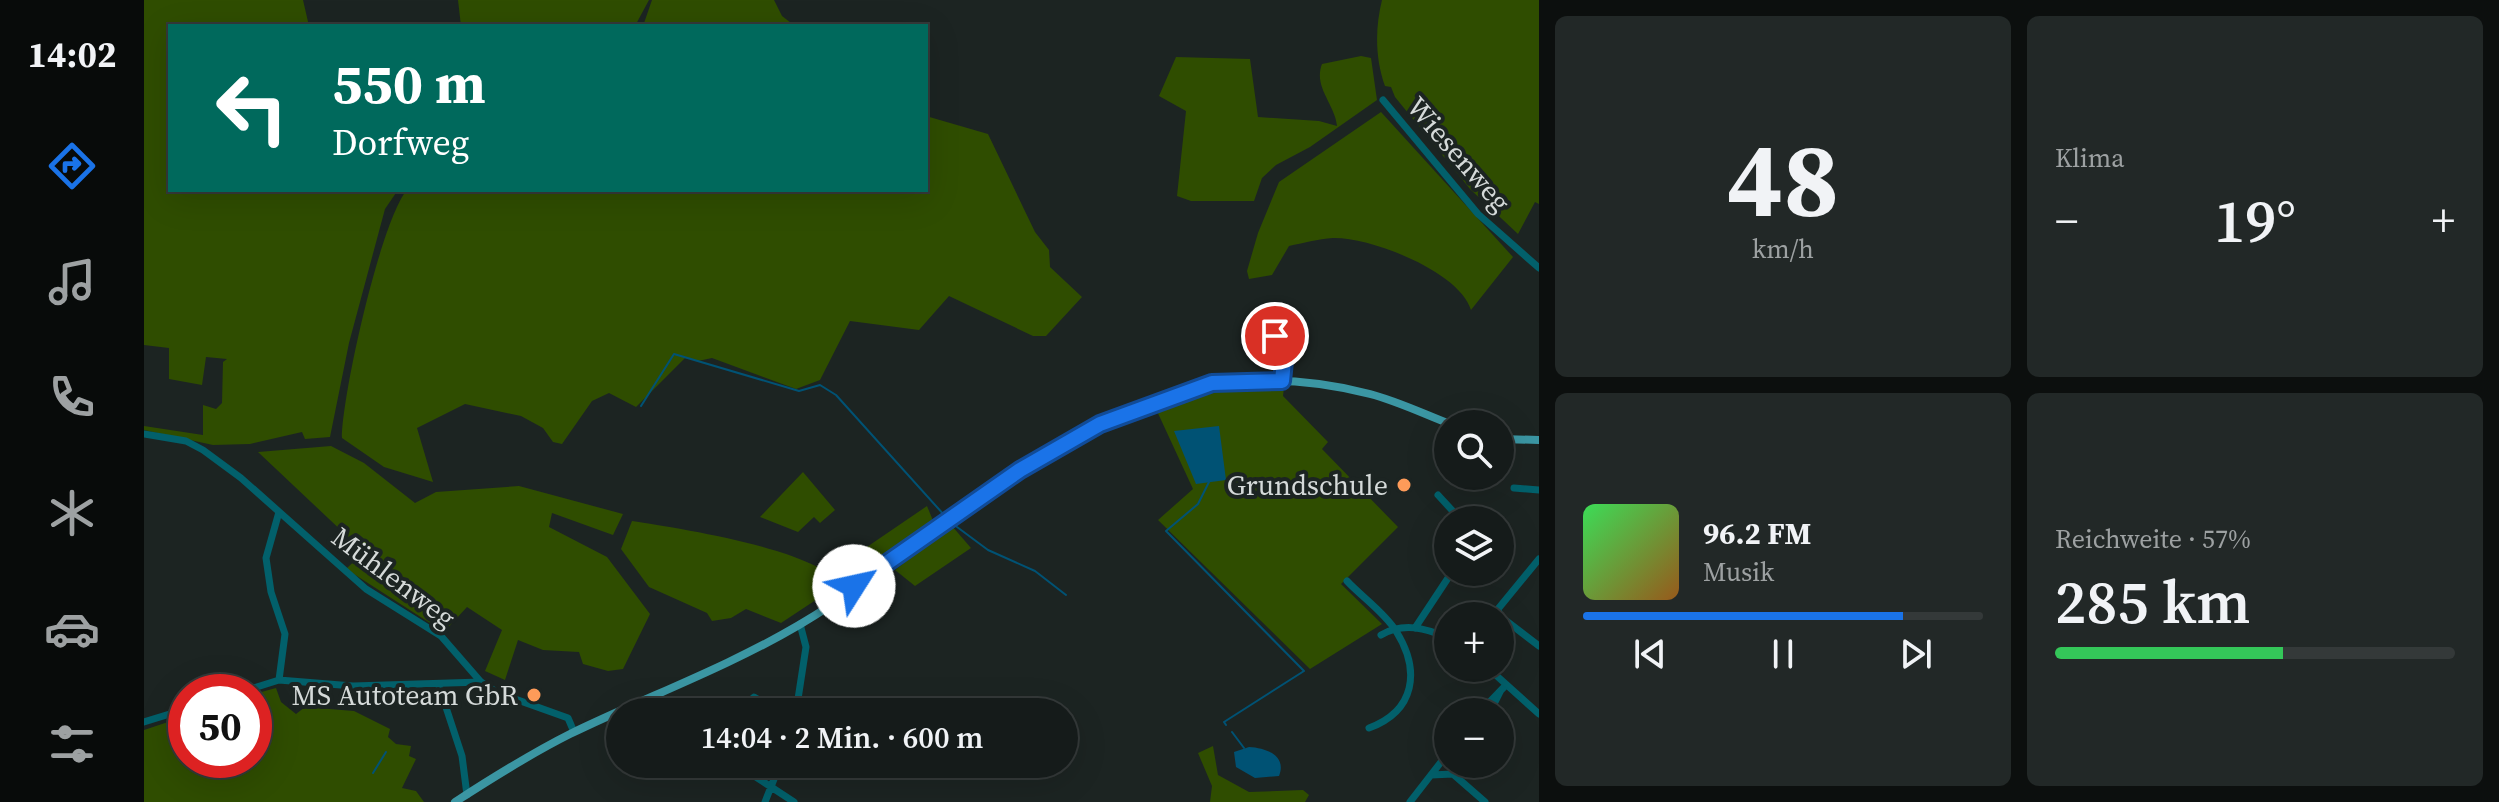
<!DOCTYPE html>
<html lang="de">
<head>
<meta charset="utf-8">
<style>
	:root { --surface:#151b1a; --page:#222827; --text:#f1f3f6; --muted:#9da1a2; --line:#343939; --accent:#1a73e8 }
	body { margin:0; font-family:"Source Serif 4",serif; background:var(--page); color:var(--text); height:100vh; display:flex; flex-direction:column; font-size:30px; white-space:nowrap }
	* { box-sizing:border-box; margin:0 }
	p { font-size:26px; color:var(--muted) }
	.icon { flex:none; width:44px; height:44px; fill:none; stroke:currentColor; stroke-width:2; stroke-linecap:round; stroke-linejoin:round }
	.map { position:relative; flex:1; overflow:hidden }
	.sheet { display:flex; flex-direction:column; gap:16px; padding:16px; background:#0c0f0e; width:960px }
	.sheet>* { flex:none }
	.top-card { position:absolute; left:24px; top:24px; width:760px; height:168px; border-radius:0px; box-shadow:0 8px 32px #0002,0 0 0 2px var(--line); background:#00695c; color:#fff; overflow:hidden }
	.fabs { position:absolute; left:1290px; top:410px; display:grid; gap:16px }
	.fabs a { display:grid; place-items:center; width:80px; height:80px; border-radius:50%; background:var(--surface); box-shadow:0 8px 32px #0002,0 0 0 2px var(--line); font-size:40px }
	.speed { position:absolute; left:24px; top:674px; display:flex; gap:16px; font-size:40px; font-weight:700; text-align:center }
	.speed>* { display:grid; place-content:center; width:104px; height:104px; border-radius:50%; background:var(--surface); box-shadow:0 8px 32px #0002,0 0 0 2px var(--line); line-height:1 }
	.speed .limit { border:12px solid #d22; background:#fff; color:#111 }
	.pin { position:absolute; display:grid; place-items:center; width:68px; height:68px; color:#fff; margin:-34px; border:4px solid #fff; border-radius:50%; box-shadow:0 2px 8px #0007 }
	.me { position:absolute; width:88px; margin:-44px; rotate:55deg; stroke-linejoin:round; filter:drop-shadow(0 0 6px #0008) }
	.turn { display:flex; align-items:center; gap:28px; height:168px; padding:0 32px; font-size:36px }
	.turn .icon { width:104px; height:104px; stroke-width:2.5 }
	.turn b { display:block; font-size:56px; line-height:68px }
	.big { font-size:60px; font-weight:600; line-height:1.1 }
	.sheet .card { flex:1; display:flex; flex-direction:column; justify-content:center; gap:12px; min-width:0; padding:0 28px; border-radius:12px; background:var(--page) }
	.sheet .dial { align-items:center; gap:0 }
	.dial b { font-size:104px; line-height:1 }
	.song { display:flex; align-items:center; gap:24px }
	.cover { width:96px; height:96px; border-radius:12px; background:linear-gradient(135deg,hsl(130 70% 55%),hsl(30 70% 35%)) }
	.played { height:8px; border-radius:4px; background:linear-gradient(90deg,var(--accent) 80%,var(--line) 80%) }
	.keys { display:flex; justify-content:space-around; direction:ltr }
	.heat { display:flex; justify-content:space-between; align-items:center; font-size:44px; direction:ltr }
	.charge { height:12px; border-radius:6px; background:linear-gradient(90deg,#34c759 57%,var(--line) 0) }
	.sheet .tiles { flex:1; display:grid; gap:16px; grid-template-columns:repeat(2,1fr) }
	.trip { position:absolute; left:462px; top:698px; width:472px; height:80px; border-radius:40px; background:var(--surface); box-shadow:0 8px 32px #0002,0 0 0 2px var(--line); font-weight:600; line-height:80px; text-align:center }
	main { display:flex; flex:1; min-height:0 }
	.dock { display:flex; flex-direction:column; width:144px; justify-content:space-around; align-items:center; background:#080b0a; color:var(--muted) }
	.dock .icon { width:56px; height:56px }
	.dock .current { color:var(--accent) }
	.dock b { font-size:36px; color:var(--text) }
	.map>svg:first-child { display:block }
	.green { fill:#2f4d00 }
	.water { fill:#005274 }
	.lines { fill:none; stroke-linecap:round; stroke-linejoin:round }
	.stream { stroke:#005274; stroke-width:2 }
	.minor { stroke:#02606b; stroke-width:7 }
	.major { stroke:#3b96a3; stroke-width:8 }
	.route-casing { stroke:#114b97; stroke-width:20 }
	.route { stroke:#1a73e8; stroke-width:14 }
	.poi-dot { fill:#fe9b59; stroke:#1c2422; stroke-width:3 }
	.labels { text-anchor:middle; dominant-baseline:central; stroke-width:8; stroke-linejoin:round; paint-order:stroke }
	.street-label { font-size:28px; fill:#d5dad9; stroke:#1c2422 }
	.poi-label { font-size:28px; fill:#d5dad9; stroke:#1c2422; text-anchor:end }
</style>
</head>
<body>
<main>
<nav class="dock">
<b>14:02</b>
<svg class="icon current" aria-label="directions" viewBox="0 0 24 24"><path d="M12 3l9 9-9 9-9-9zM9 14v-3h6M13 9l2 2-2 2"/></svg>
<svg class="icon" aria-label="music" viewBox="0 0 24 24"><path d="M9 18V5l10-2v13"/><circle cx="6" cy="18" r="3"/><circle cx="16" cy="16" r="3"/></svg>
<svg class="icon" aria-label="phone" viewBox="0 0 24 24"><path d="M5 4h4l2 5-3 2q2 4 5 5l2-3 5 2v4C11 20 4 13 5 4z"/></svg>
<svg class="icon" aria-label="climate" viewBox="0 0 24 24"><path d="M12 3v18M4 7l16 10M4 17L20 7"/></svg>
<svg class="icon" aria-label="car" viewBox="0 0 24 24"><path d="M5 17H2v-5l4-1 3-4h7l3 4 3 1v5h-3M9 17h6M6 11h13"/><circle cx="7" cy="17" r="2"/><circle cx="17" cy="17" r="2"/></svg>
<svg class="icon" aria-label="filters" viewBox="0 0 24 24"><path d="M4 7h16M4 17h16"/><circle cx="9" cy="7" r="2"/><circle cx="15" cy="17" r="2"/></svg>
</nav>
<div class="map">
<svg width="1395" height="802" viewBox="0 0 1395 802">
	<rect width="100%" height="100%" fill="#1c2422"/>
	<!-- green -->
	<path class="green" d="M0,0H159L165,26H26V190H254L241,209L205,343L186,437L161,439L158,432L106,444L69,445L0,430V426L59,435V405L72,409L78,403L79,362L83,359L62,357L58,385L25,379V348L0,345Z
		M314,0H505L491,26H317Z
		M508,0H630L638,16L651,26H499Z
		M1238,0H1395V204L1391,202L1374,234L1326,189L1251,97L1247,87L1241,86C1231,58 1231,28 1238,0Z
		M1217,56L1227,58L1233,100L1166,147L1132,165L1118,178L1110,201H1047L1033,196L1042,111L1015,96L1032,57L1106,59L1114,117L1175,121L1193,126C1191,104 1169,87 1178,64Z
		M1237,112L1369,257L1327,310C1316,272 1227,237 1189,238C1174,239 1159,243 1145,246L1128,275L1105,279L1103,271L1114,233L1135,182Z
		M782,116L844,134L891,232L905,250L906,267L938,297L902,336H889L805,296L775,330L706,321L676,380L652,389L568,358L554,361L541,358L492,407L465,393L448,401L418,444L409,442L399,428L377,416L321,404L273,428L289,482L240,467L198,438C198,395 237,220 263,190H782Z
		M1140,387L1139,396L1184,442L1178,449L1254,527L1197,584L1238,624L1166,669L1014,520L1049,489L1012,409L1073,392Z
		M187,446L220,463L271,503L292,492L375,486L479,514L469,535L408,513L405,527L463,557L506,614L479,669L464,671L439,664L435,652L399,650L374,640L361,680L341,671L358,630L323,607L300,632L202,569L220,552L114,452Z
		M659,472L691,510L676,523L670,517L654,532L616,517Z
		M783,506L790,523L729,567L717,551Z
		M488,521C534,528 670,549 696,584L637,623L602,609L587,618L568,621L563,613L505,587L477,549Z
		M808,526L827,548L771,586L751,570Z
		M132,688L137,702L152,714L161,707L210,711L246,729L244,737L252,744L267,746L265,756L272,759L258,788L272,791L280,802H0V730L42,716V760H110V694Z
		M1069,746L1074,775L1105,792L1159,790L1165,795L1161,802H1066L1068,786L1054,753Z"/>
	<!-- water -->
	<path class="water" d="M1075,426L1082,480L1052,484L1030,431Z
		M1105,747C1123,748 1143,756 1135,776L1111,778L1092,767L1090,752Z"/>
	<g class="lines">
		<!-- stream -->
		<path class="stream" d="M497,406L530,354L655,391L676,385L692,395L801,516
			M1065,482L1054,504L1022,531L1160,671L1080,722L1082,725
			M809,524L844,550L891,571L922,595
			M1088,732L1100,748
			M229,773L242,752"/>
		<!-- minor -->
		<path class="minor" d="M1239,100L1334,214L1395,268
			M1131,336L1140,361L1138,381
			M0,434L42,441L59,450L97,478L222,589L297,636L337,682L354,693L424,718L430,732
			M1370,488L1395,490
			M1294,495L1317,520
			M135,512L122,558L127,592L141,634L135,680
			M1203,581C1218,597 1241,613 1252,631C1277,671 1271,711 1225,728
			M1356,616L1354,609L1395,559
			M1356,616L1395,646
			M1271,628L1308,572
			M1237,635C1259,622 1282,628 1304,638
			M1344,668L1395,714
			M295,686L318,756L323,795
			M97,692L135,680L209,686L337,682
			M500,702L511,712
			M1339,708L1349,706L1356,692
			M593,712L610,697L635,712
			M652,712L662,647L656,624
			M1336,712L1362,685
			M0,722L42,709
			M592,764L650,802
			M1287,775L1309,774L1341,802
			M621,802L636,764
			M1266,802L1304,753"/>
		<!-- major -->
		<path class="major" d="M1356,439L1395,440
			M311,802C348,778 386,754 426,734C502,697 582,668 655,625C843,513 980,330 1226,394C1253,401 1280,414 1306,424"/>
	</g>
	<g class="lines">
		<!-- route casing -->
		<g class="route-casing">
			<path id="route" d="M710,586L876,470L956,424L1068,383L1138,381L1140,361L1131,336"/>
		</g>
		<!-- route -->
		<use href="#route" class="route"/>
	</g>
	<!-- markers -->
	<g class="poi-dot">
		<circle cx="1260" cy="485" r="8"/>
		<circle cx="390" cy="695" r="8"/>
	</g>
	<g class="labels">
		<!-- street labels -->
		<g class="street-label">
			<text transform="translate(1315 154) rotate(49)">Wiesenweg</text>
			<text transform="translate(250 577) rotate(37)">Mühlenweg</text>
		</g>
		<!-- poi labels -->
		<g class="poi-label">
			<text x="1244" y="485">Grundschule</text>
			<text x="374" y="695">MS Autoteam GbR</text>
		</g>
	</g>
</svg>
<div class="fabs">
<a><svg class="icon" aria-label="search" viewBox="0 0 24 24"><circle cx="10" cy="10" r="6"/><path d="M15 15l6 6"/></svg></a>
<a><svg class="icon" aria-label="layers" viewBox="0 0 24 24"><path d="M12 4l9 5-9 5-9-5zM3 14l9 5 9-5"/></svg></a>
<a>+</a>
<a>−</a>
</div>
<div class="speed"><div class="limit">50</div></div>
<div class="pin" style="left:1131px;top:336px;background:#d93025"><svg class="icon" aria-label="arrive" viewBox="0 0 24 24"><path d="M6 21V4h12l-3 4 3 4H6"/></svg></div>
<svg class="me" style="left:710px;top:586px" viewBox="-20 -20 40 40"><circle r="19" fill="#fff"/><path d="M0-13L10 11 0 6-10 11z" fill="#1a73e8"/></svg>
<div class="trip">14:04 · 2 Min. · 600 m</div>
<div class="top-card">
<div class="turn"><svg class="icon" aria-label="left" viewBox="0 0 24 24"><path d="M17 20v-9H6M10 6l-5 5 5 5"/></svg><div><b>550 m</b>Dorfweg</div></div>
</div>
</div>
<section class="sheet">
<div class="tiles">
<div class="card dial"><b>48</b><p>km/h</p></div>
<div class="card"><p>Klima</p>
<div class="heat"><a>−</a><b class="big">19°</b><a>+</a></div>
</div>
<div class="card">
<div class="song"><i class="cover"></i><div><b>96.2 FM</b><p>Musik</p></div></div>
<div class="played"></div>
<div class="keys"><svg class="icon" aria-label="previous" viewBox="0 0 24 24"><path d="M18 5L8 12l10 7zM5 5v14"/></svg><svg class="icon" aria-label="pause" viewBox="0 0 24 24"><path d="M8 5v14M16 5v14"/></svg><svg class="icon" aria-label="next" viewBox="0 0 24 24"><path d="M6 5l10 7-10 7zM19 5v14"/></svg></div>
</div>
<div class="card"><p>Reichweite · 57%</p><b class="big">285 km</b><div class="charge"></div></div>
</div>
</section>
</main>
</body>
</html>
